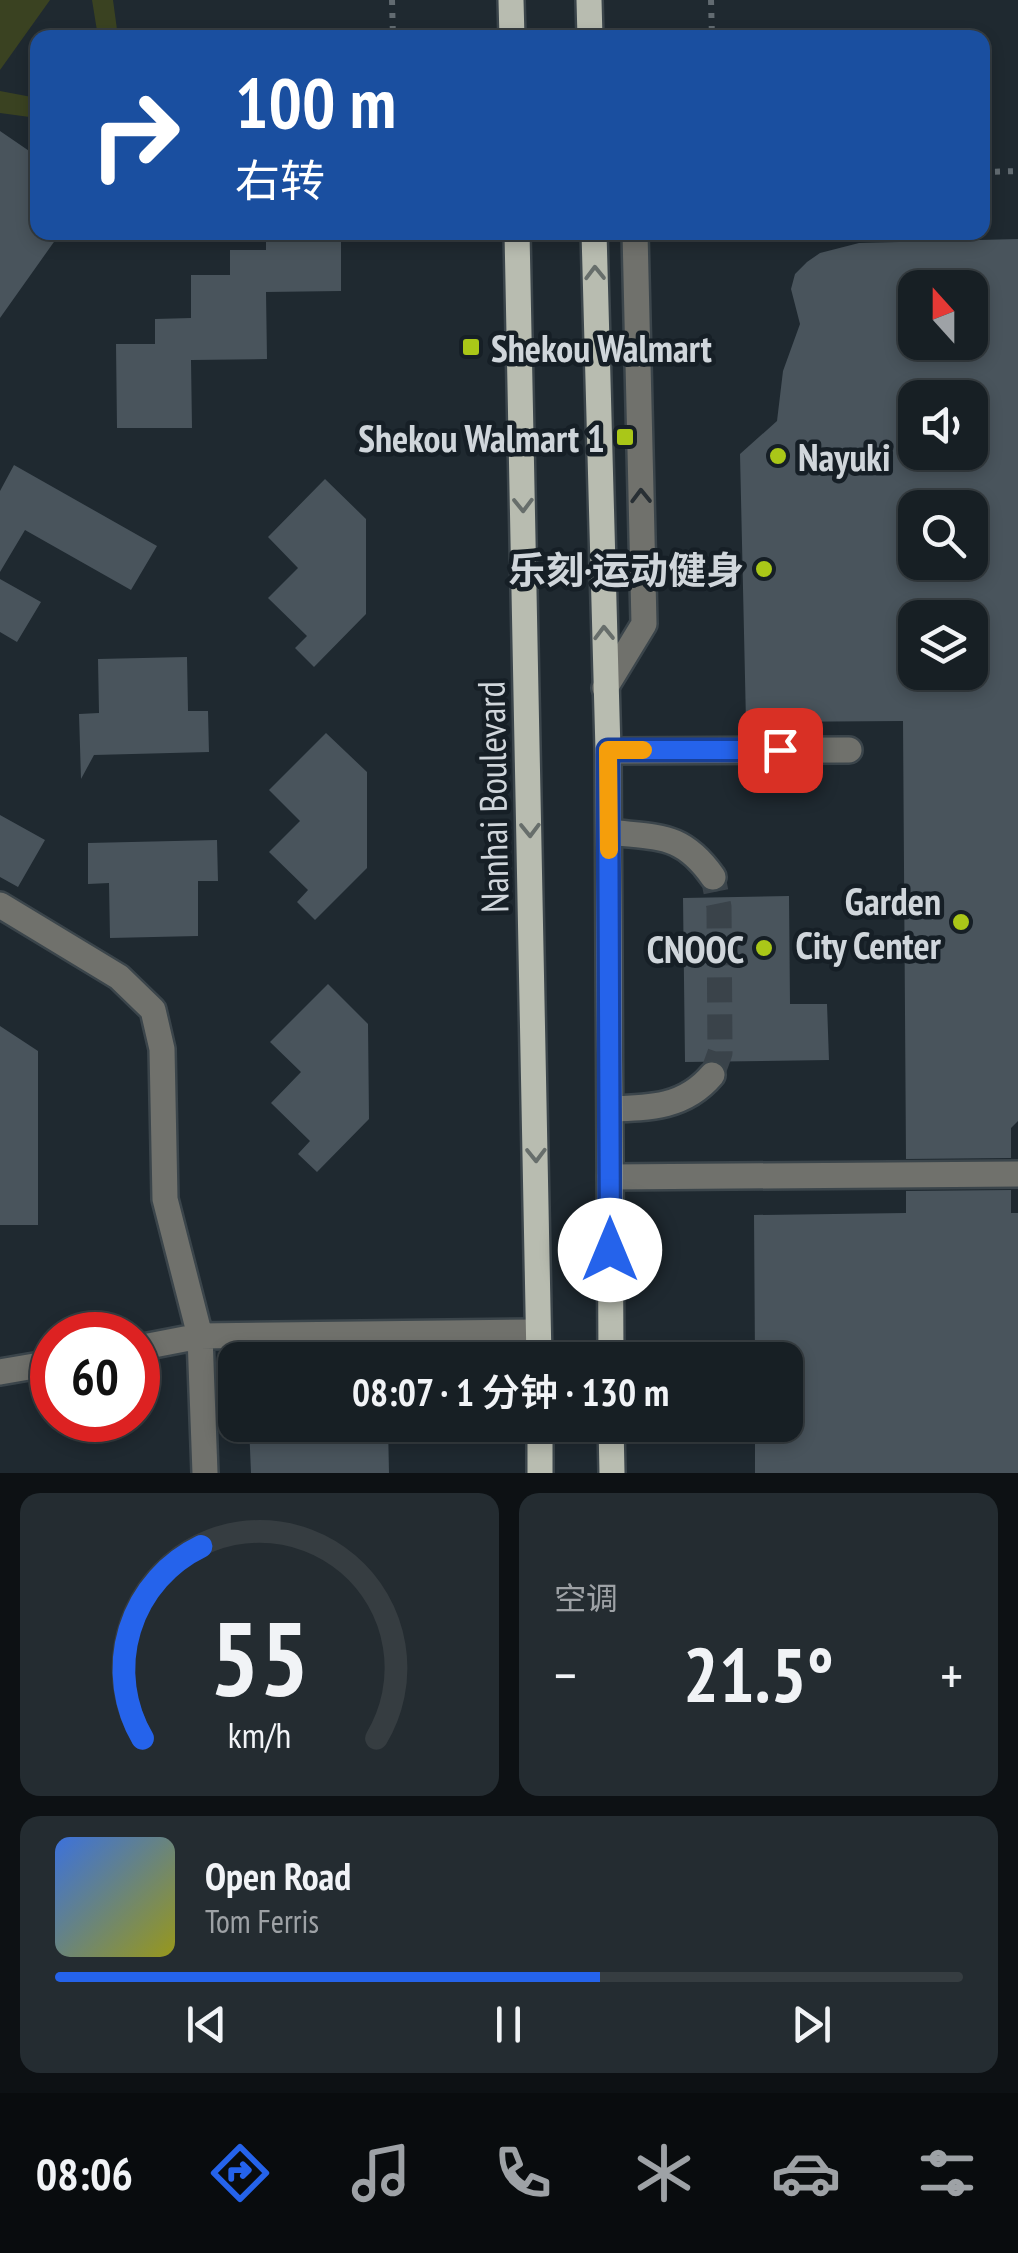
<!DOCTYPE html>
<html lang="zh">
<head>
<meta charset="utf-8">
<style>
	:root { --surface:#171f24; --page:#242c31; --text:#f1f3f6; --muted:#9ea2a6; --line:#363d41; --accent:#2563eb }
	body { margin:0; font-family:"PT Sans Narrow","Noto Sans SC",sans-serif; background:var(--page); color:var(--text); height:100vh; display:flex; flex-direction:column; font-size:38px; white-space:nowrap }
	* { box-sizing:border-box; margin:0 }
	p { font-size:32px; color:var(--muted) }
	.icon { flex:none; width:55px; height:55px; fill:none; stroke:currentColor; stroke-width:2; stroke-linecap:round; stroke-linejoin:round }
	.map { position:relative; height:1473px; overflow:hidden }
	.drawer { display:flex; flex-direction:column; gap:20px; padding:20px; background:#0d1114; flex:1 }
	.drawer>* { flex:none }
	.guide { position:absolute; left:30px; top:30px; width:960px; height:210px; border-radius:20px; box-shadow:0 5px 15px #0003,0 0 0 2px var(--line); background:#1a4fa0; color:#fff; overflow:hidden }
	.needle { width:65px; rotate:339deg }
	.controls { position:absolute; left:898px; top:270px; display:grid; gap:20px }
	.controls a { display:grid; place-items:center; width:90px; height:90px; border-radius:20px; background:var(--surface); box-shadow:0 5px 15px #0003,0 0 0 2px var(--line); font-size:50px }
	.speed { position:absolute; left:30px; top:1312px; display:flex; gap:20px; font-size:50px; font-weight:700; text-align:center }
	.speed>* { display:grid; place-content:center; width:130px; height:130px; border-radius:50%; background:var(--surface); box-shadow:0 5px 15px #0003,0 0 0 2px var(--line); line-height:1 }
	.speed .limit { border:15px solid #d22; background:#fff; color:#111 }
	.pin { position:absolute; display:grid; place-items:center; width:85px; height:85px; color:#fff; margin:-42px; border-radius:20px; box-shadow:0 5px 15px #0006 }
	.me { position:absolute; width:110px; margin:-55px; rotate:0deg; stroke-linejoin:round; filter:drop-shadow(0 0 8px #0008) }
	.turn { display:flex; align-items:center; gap:35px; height:210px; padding:0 40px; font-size:45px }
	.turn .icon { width:130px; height:130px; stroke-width:2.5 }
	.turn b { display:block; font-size:70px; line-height:85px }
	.big { font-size:75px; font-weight:600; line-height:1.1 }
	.drawer .tile { flex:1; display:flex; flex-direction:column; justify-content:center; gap:15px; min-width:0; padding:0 35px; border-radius:20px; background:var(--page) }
	.drawer .dial { align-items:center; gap:0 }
	.dial svg { height:260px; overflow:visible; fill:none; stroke:var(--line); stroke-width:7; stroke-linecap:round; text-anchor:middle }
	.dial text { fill:var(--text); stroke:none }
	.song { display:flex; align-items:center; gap:30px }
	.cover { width:120px; height:120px; border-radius:15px; background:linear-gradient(135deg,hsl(220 70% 55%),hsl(60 70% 35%)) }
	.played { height:10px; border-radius:5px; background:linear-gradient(90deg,var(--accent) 60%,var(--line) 60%) }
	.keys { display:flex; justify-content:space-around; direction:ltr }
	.heat { display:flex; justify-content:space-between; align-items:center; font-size:55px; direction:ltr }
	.drawer .tiles { flex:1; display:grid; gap:20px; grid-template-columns:1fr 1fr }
	.tile:last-child { grid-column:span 2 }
	.trip { position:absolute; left:218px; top:1342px; width:585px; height:100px; border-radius:20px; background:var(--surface); box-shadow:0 5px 15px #0003,0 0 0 2px var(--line); font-weight:600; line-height:100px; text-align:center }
	.menu { display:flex; height:160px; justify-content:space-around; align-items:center; background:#090c0e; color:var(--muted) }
	.menu .icon { width:70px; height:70px }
	.menu .selected { color:var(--accent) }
	.menu b { font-size:45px; color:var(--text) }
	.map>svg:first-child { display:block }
	.green { fill:#3a4221 }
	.building { fill:#49545c; fill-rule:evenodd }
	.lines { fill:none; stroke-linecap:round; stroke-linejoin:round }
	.minor-tunnel { stroke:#3a434a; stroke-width:25; stroke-dasharray:25 12; stroke-linecap:butt }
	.minor-casing { stroke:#3b454b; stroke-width:30 }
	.major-casing { stroke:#3b454b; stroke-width:30 }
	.path { stroke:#626b71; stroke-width:6; stroke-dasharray:5 8; stroke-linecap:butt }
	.minor { stroke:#70716c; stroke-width:25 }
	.major { stroke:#b8bcb0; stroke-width:25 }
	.oneway { stroke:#676e6b }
	.oneway2 { stroke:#282f34 }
	.route-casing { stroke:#184099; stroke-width:25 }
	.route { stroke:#2563eb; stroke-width:18 }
	.slow { stroke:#f59e0b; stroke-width:18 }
	.poi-dot { fill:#aac718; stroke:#161f26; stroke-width:4 }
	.labels { text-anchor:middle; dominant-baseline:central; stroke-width:9; stroke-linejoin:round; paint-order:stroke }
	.poi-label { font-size:38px; font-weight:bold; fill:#d0d6db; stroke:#161f26; text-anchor:end }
	.street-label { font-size:38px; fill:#d0d6db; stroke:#161f26 }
</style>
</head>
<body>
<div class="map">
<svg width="1018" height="1473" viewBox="0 0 1018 1473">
	<rect width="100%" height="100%" fill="#1f2930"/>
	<!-- green -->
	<path class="green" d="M0,0H50L0,70Z
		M92,0H113L118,37H98Z
		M0,91L37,98V118L0,113Z"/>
	<!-- building -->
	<path class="building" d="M0,131L38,157V232H61L0,318Z
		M266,232H341V291L266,292L267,359L191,360L192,428H117L116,344H155V319L191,318V275H230V250H266Z
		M1018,239V1121L1011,1128V1158L906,1159L903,721L746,722L740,454L777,421L783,371L800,324L791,289L795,274L807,262L820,253L859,243ZM915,288H970V342H915ZM915,398H970V452H915ZM915,508H970V562H915ZM915,618H970V672H915Z
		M14,465L157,546L131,590L25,530L0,572V491Z
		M325,479L366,519V614L314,667L295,648L307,636L268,598L298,568L268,537Z
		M0,579L41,602L17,642L0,632Z
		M187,657L188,711H208L209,752L94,755L81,779L79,714L99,713L98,659Z
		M326,733L367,772V868L315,920L297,902L308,890L269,852L300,821L269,790Z
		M0,815L45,840L18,887L0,877Z
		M217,840L218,881H198V936L110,938L109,883L88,884V843Z
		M789,896L790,1004H827L829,1060L685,1062L683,898Z
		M328,984L368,1024L369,1119L317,1172L298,1154L310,1141L271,1103L301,1072L270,1042Z
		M0,1026L38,1051V1225H0Z
		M1011,1190V1213H1018V1473H755V1425H785V1360H755L754,1215L906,1213V1191Z
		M249,1425H388L389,1473H251Z"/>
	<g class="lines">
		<!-- minor-tunnel -->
		<path class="minor-tunnel" d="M712,1075L720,1053L719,907L713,877"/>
		<!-- minor casing -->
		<g class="minor-casing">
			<path id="minor" d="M605,688L644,624L635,232
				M608,751L849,750
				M609,832C659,838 682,833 713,877
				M0,905L119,977L153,1010L162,1049L165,1199L200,1336L205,1473
				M610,1109C651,1108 685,1107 712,1075
				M610,1177L1018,1174
				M138,1348L200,1336L538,1332
				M0,1372L52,1363"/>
		</g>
		<!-- major casing -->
		<g class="major-casing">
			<path id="major" d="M511,0L512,38
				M589,0L590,38
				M517,232L539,1360
				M594,232L608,751L611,1360
				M540,1425V1473
				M611,1425L612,1473"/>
		</g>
		<!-- path -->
		<path class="path" d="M392,0L393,38
			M711,0L712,38
			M982,172L1018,171
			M927,232V242"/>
		<!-- minor -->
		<use href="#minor" class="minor"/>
		<!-- major -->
		<use href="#major" class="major"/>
	</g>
	<!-- one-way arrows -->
	<defs><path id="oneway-chevron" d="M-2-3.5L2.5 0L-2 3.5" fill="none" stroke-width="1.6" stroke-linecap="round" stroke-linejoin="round" transform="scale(2.5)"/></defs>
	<g class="oneway">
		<use href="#oneway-chevron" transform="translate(595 273) rotate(-91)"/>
		<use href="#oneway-chevron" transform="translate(523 505) rotate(89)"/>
		<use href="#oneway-chevron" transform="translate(604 633) rotate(-91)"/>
		<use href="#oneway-chevron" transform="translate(530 830) rotate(89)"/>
		<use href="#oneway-chevron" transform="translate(536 1155) rotate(89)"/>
	</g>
	<use class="oneway2" href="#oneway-chevron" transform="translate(641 496) rotate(-91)"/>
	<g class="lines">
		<!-- route casing -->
		<g class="route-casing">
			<path id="route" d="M610,1250L608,750H780"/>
		</g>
		<!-- route -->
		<use href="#route" class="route"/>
		<!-- slow -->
		<path class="slow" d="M609,850L608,750H643"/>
	</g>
	<!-- markers -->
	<g class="poi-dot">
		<rect x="461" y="337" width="20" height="20" rx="5"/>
		<rect x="615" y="427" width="20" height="20" rx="5"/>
		<circle cx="778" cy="456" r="10"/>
		<circle cx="764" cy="569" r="10"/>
		<circle cx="961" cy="922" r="10"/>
		<circle cx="764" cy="948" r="10"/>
	</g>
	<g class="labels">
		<!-- poi labels -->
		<g class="poi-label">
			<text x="491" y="347" text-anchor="start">Shekou Walmart</text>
			<text x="605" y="437">Shekou Walmart 1</text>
			<text x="798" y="456" text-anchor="start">Nayuki</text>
			<text x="744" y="569">乐刻·运动健身</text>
			<text x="941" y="900">Garden<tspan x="941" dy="44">City Center</tspan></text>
			<text x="744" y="948">CNOOC</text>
		</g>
		<!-- street labels -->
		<g class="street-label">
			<text transform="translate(492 797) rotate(-91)">Nanhai Boulevard</text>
		</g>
	</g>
</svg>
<div class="controls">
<a><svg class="needle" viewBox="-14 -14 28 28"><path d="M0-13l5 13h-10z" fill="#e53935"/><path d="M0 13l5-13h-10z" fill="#9ea2a6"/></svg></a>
<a><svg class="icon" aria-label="sound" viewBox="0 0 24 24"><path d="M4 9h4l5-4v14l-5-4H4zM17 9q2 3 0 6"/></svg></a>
<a><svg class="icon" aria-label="search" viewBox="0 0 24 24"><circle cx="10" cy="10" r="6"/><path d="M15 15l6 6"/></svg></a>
<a><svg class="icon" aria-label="layers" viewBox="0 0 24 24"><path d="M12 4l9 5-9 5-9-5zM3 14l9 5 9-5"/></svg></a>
</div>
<div class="speed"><div class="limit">60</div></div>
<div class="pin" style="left:780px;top:750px;background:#d93025"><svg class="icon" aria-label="arrive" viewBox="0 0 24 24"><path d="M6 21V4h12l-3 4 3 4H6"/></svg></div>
<svg class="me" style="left:610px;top:1250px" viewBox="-20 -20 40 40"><circle r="19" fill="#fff"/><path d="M0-13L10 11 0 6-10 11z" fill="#2563eb"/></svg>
<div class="trip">08:07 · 1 分钟 · 130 m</div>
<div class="guide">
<div class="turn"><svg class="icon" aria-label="right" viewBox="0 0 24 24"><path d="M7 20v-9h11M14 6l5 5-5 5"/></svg><div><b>100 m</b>右转</div></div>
</div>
</div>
<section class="drawer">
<div class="tiles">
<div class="tile dial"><svg viewBox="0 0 100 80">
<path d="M14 69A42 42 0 1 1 86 69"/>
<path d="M14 69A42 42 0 0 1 32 10" stroke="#2563eb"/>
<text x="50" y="56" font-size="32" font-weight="700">55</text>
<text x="50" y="72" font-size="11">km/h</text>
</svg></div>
<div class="tile"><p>空调</p>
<div class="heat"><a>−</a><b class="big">21.5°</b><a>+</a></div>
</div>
<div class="tile">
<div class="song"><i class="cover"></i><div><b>Open Road</b><p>Tom Ferris</p></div></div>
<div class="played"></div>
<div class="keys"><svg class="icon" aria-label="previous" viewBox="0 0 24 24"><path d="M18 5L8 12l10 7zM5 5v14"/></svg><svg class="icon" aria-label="pause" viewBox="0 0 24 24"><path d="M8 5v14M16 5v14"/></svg><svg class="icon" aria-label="next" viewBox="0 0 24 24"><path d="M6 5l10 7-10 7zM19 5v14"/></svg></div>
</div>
</div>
</section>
<nav class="menu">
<b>08:06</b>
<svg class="icon selected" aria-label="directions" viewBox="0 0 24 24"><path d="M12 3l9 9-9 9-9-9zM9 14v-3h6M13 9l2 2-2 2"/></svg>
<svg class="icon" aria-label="music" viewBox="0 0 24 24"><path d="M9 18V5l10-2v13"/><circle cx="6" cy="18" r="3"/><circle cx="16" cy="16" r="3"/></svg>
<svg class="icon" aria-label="phone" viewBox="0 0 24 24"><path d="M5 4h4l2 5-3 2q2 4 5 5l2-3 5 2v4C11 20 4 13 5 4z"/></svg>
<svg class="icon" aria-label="climate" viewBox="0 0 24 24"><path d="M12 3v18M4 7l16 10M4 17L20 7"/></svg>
<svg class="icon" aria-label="car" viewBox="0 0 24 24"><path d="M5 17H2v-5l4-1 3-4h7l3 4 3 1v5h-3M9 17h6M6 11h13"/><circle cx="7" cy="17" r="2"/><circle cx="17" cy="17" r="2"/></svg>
<svg class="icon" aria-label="filters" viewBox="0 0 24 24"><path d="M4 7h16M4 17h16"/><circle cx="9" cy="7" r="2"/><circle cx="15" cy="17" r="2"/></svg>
</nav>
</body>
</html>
